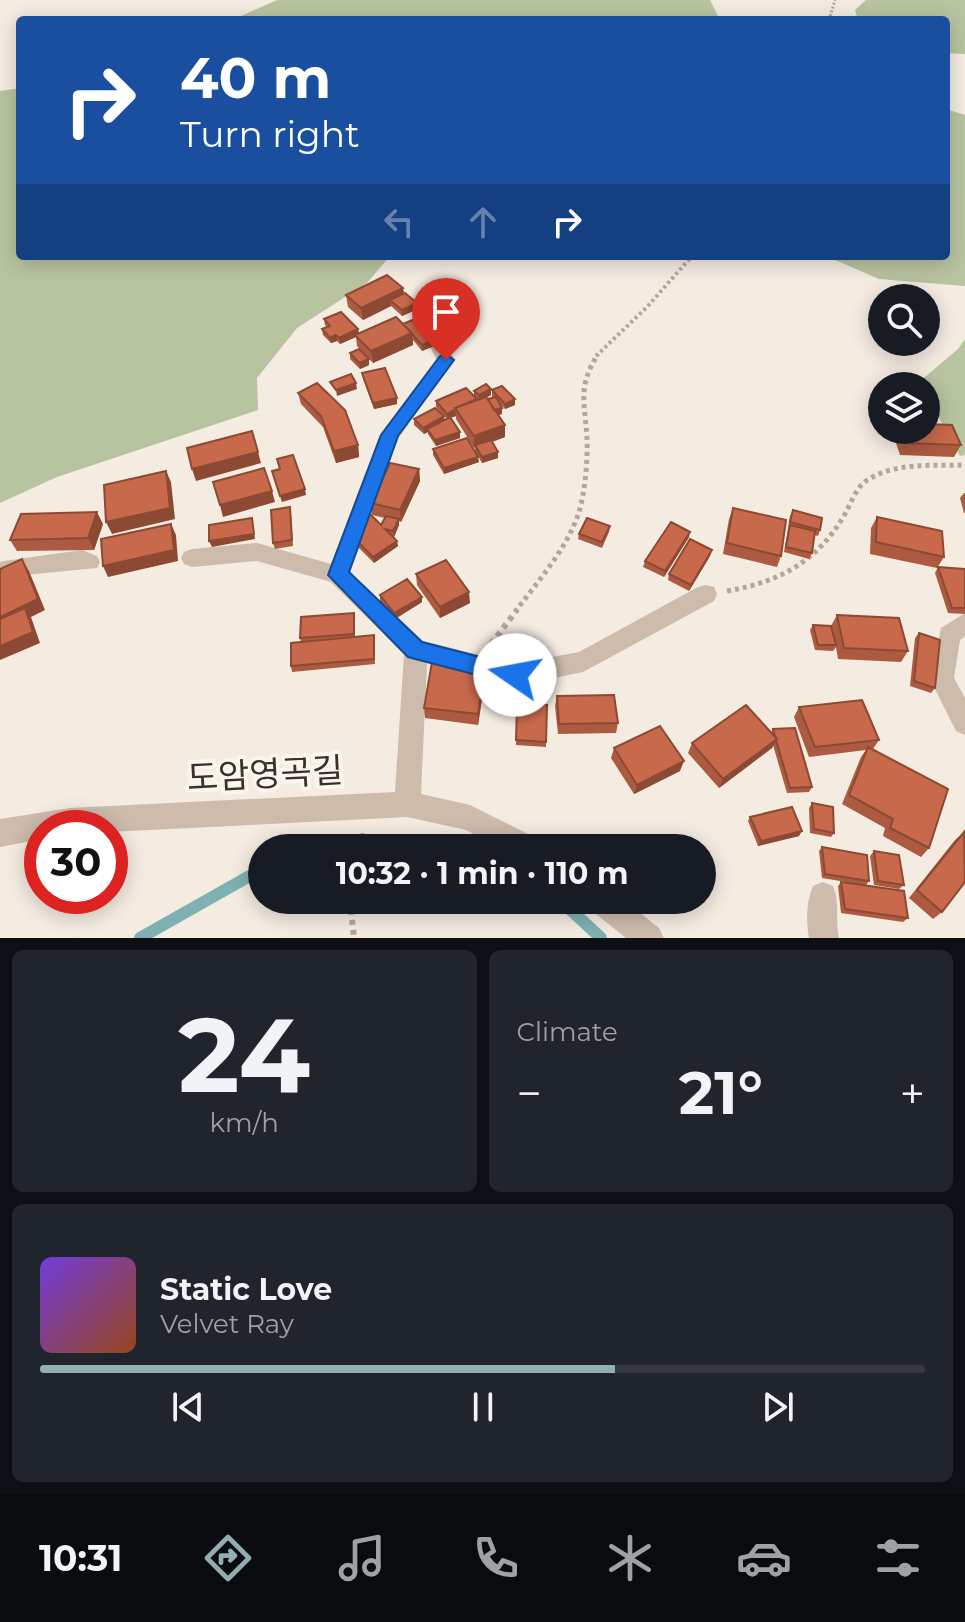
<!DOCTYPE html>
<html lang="en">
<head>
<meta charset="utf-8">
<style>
	:root { --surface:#171b24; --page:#20242c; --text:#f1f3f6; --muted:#9ea1a6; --line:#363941; --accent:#92aeb2 }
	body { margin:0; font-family:Montserrat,"Noto Sans KR",sans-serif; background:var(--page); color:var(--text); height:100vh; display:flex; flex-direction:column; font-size:30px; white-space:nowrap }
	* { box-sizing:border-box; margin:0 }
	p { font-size:26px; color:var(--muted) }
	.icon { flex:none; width:44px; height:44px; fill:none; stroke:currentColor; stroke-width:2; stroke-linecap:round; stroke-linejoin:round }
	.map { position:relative; height:938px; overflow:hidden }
	.sheet { display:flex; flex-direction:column; gap:12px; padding:12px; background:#0d0f14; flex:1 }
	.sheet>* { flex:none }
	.banner { position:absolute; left:16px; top:16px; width:934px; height:244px; border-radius:8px; box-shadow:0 4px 20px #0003; background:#1a4fa0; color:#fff; overflow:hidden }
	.controls { position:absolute; left:868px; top:284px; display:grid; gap:16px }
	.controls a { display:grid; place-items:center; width:72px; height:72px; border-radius:50%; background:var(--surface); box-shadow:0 4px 20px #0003; font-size:40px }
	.speed { position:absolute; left:24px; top:810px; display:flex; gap:16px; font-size:40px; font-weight:700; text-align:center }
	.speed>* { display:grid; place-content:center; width:104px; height:104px; border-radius:50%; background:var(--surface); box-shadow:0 4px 20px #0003; line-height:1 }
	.speed .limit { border:12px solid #d22; background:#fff; color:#111 }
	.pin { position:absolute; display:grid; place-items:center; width:68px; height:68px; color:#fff; margin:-82px -34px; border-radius:50% 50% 50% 0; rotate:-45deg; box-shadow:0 0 8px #0007 }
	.pin .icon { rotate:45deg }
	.me { position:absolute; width:88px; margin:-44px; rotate:282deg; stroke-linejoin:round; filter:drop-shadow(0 0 6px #0008) }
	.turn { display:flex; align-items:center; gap:28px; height:168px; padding:0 32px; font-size:36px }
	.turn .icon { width:104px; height:104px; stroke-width:2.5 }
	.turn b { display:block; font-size:56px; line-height:68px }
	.lanes { display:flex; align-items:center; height:76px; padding:0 32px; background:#0003; justify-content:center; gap:40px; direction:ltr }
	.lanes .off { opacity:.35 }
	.big { font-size:60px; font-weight:700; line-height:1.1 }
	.sheet .tile { flex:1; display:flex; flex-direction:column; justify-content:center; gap:12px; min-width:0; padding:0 28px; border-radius:12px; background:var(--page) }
	.sheet .dial { align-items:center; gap:0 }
	.dial b { font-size:104px; line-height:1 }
	.song { display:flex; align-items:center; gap:24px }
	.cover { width:96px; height:96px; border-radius:12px; background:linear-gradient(135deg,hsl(260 70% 55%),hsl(20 70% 35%)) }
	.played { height:8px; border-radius:4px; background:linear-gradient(90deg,var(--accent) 65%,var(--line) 65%) }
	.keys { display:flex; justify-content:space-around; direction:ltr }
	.heat { display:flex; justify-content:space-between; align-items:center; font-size:44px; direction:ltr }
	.sheet .tiles { flex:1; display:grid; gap:12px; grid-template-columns:1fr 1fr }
	.tile:last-child { grid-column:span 2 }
	.trip { position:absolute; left:248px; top:834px; width:468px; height:80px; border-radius:40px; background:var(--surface); box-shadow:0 4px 20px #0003; font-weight:700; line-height:80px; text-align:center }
	.dock { display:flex; height:128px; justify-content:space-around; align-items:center; background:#090b0e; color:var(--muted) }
	.dock .icon { width:56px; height:56px }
	.dock .selected { color:var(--accent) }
	.dock b { font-size:36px; color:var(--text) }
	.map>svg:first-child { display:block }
	.green { fill:#b8c4a0 }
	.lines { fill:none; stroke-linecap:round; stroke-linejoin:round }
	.stream { stroke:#7fb0b2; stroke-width:12 }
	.path-far3 { stroke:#b9a596; stroke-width:3; stroke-dasharray:2 2; stroke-linecap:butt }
	.path-far2 { stroke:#b9a596; stroke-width:4; stroke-dasharray:3 3; stroke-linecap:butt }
	.path-far1 { stroke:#b9a596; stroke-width:5; stroke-dasharray:4 4; stroke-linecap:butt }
	.path { stroke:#b9a596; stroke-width:6; stroke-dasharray:5 5; stroke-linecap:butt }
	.minor { fill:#cdbbac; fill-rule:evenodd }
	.wall { fill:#ac5a40 }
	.shaded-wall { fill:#8c4a34 }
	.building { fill:#c8694b; stroke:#8c4a34; stroke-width:2 }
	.route { fill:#1a73e8; stroke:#114b97; stroke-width:2 }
	.labels { text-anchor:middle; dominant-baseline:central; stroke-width:8; stroke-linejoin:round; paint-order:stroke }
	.near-street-label { font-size:34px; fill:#3b302b; stroke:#fbf5ee }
</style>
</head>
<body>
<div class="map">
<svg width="965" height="938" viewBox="0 0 965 938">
	<rect width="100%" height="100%" fill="#f4ebe1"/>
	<!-- green -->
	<path class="green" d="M277,0H710L720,20H232Z
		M866,0H965V54L946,53V20H858L855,10Z
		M20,88V256H390L367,283L297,328L257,378L258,410L57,477L0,503V91Z
		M946,109L965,115V286L879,279L826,256H946Z
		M965,339V455L960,456L926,394V386L919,382L958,349Z"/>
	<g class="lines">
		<!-- stream -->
		<path class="stream" d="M560,900L601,938
			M140,938L262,869"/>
		<!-- path-far3 -->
		<path class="path-far3" d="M829,20L835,0"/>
		<!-- path-far2 -->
		<path class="path-far2" d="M596,356L647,307L692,256"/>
		<!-- path-far1 -->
		<path class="path-far1" d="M727,591C780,582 818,561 845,514C852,502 856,486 869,479C897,462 933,466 965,465
			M515,612C538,581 567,549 579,512C585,492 588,459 587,438C585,403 577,387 598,354"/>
		<!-- path -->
		<path class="path" d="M491,644L517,610
			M361,848L364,833
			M350,900L354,938"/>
		<!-- minor -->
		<path class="minor" d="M421,309L427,310L455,360L399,437L350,573L423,641L515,664L579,652L698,587L706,585L714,587L717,594L714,601L583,672L515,686L427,663L421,794L470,805L536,838L540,848H498L466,830L407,817L110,832V828H42V839L0,847V819L70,808L395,792L404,654L331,582L257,561L192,567L184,564L181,558L184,552L192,549L257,543L331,564L380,435L437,360L413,314Z
			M82,550L97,556L100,562L97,568L14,576L0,581V562L4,561Z
			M965,613V636L960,640L954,678L965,698V735L956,731L930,679L941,628Z
			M823,882L833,886C840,902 835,920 839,938H809C806,921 806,903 813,886Z
			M587,900H624L659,928L664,938H626L591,910Z"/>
	</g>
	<!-- wall -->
	<path class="wall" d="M403,288L404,293L418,309L402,316L391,306L363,320L348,307L346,295Z
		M324,319L358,329L359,333L403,324L434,340V346L422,351L413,340V345L373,363L357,346L356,337L340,344L337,341L331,343L323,335L322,329L327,327L325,325Z
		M350,353L369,365L360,369L350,359Z
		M362,373L397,398V404L374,409L363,379Z
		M491,389V395L486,398L488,400L493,398L492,396V390L515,399V405L505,409L501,405L502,414L498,415L505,437L492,442L498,458L482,463L475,451V447L474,448L456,419V416L450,418L460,432V438L436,446L428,434V432L424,434L414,425V419L444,416V420L447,419L436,407V401L474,396V391Z
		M298,393L358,445L359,457L336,463L323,427L301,404Z
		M895,430H926L961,445L954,457L900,455L893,434Z
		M433,449L479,462L444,474L433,455Z
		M419,469L420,481L401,522L399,521V525L394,537L398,546L374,563L356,545L355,539L381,525L385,518L372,515L371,503Z
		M964,493H965V513H964L960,498Z
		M733,508L781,556L777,567L723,554L729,519Z
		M793,510L820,530L818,536L814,535L812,553L809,559L784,552L790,516Z
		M291,513L293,546L275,549L273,543Z
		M877,517L944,557L937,568L870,554L871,528Z
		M103,524L94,550L17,551L10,540Z
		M610,526L609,532L602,548L578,539L579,534Z
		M689,537L664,577L643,567L645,561Z
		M710,556L689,591L668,580L669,574Z
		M938,567L965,569V614L948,613L935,573Z
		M416,574L470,603L440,618L417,585Z
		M380,595L422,597V602L395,619L380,601Z
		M837,615L908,651L901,662L838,659L836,647L833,651L815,650L810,630L813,625L831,626Z
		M355,619V637L374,635L375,664L292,672L291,666L301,642L300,638Z
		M919,633L935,688L931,693L910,686L915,638Z
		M485,679L478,725L425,718L424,708Z
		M557,696L618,723L616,733L558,734L555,706Z
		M517,703L546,742V747L516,745Z
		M799,707L879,740L873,749L929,848L921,857L883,836L885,828L842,804L861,757L866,750L809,757L794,717Z
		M773,729L812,787L809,792L787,793L773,745L772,748L719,788L688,753L692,743L771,732Z
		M614,748L680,771L634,794L611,758Z
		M812,803L834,833L831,837L810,833L809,808Z
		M750,817L799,836L758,846L748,821Z
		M964,832L942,912L933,919L909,898L955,840Z
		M822,847L869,881L866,885L908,918L903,922L841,913L838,886L841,882L852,883L822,878L819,851Z
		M874,851L904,885L899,889L874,885L870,856Z"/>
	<!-- shaded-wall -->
	<path class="shaded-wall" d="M403,288L404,299L390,300L391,306L363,320L361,308Z
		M417,303L418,309L402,316V310Z
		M358,329L359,335H355L356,337L340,344L339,338Z
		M412,333L413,345L373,363L371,351Z
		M336,335L337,341L331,343L330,338Z
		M434,340V346L422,351V345Z
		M369,359V365L360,369L359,363Z
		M356,383L357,389L337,396L336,390Z
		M491,389V395L479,401V395Z
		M397,398V404L374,409L373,403Z
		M515,399V405L505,409V404Z
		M502,408V414L494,416V410Z
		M455,410L456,416L447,419V414Z
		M444,416L445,422L427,429L428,432L424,434L423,428Z
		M505,425V437L477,447L475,445L474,448V436Z
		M460,432V438L436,446L435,440Z
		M358,445L359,457L336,463L334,451Z
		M258,452L261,463L196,481L192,469Z
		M498,452V458L482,463V457Z
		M478,457L479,462L444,474V468Z
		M419,469L420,481L401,522L400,510Z
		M166,471L171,482L175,519L112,534L106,522Z
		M305,489L306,495L282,502L280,496Z
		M272,491L275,502L223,517L220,505Z
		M97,512L103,524L94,550L88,538Z
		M252,518L255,539L212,547L209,541Z
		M399,519V525L394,537L393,531Z
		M171,524L176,535L178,561L108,577L103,566Z
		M690,532L689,537L664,577L665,571Z
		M397,541L398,546L374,563L373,557Z
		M712,550L710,556L689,591L691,585Z
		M22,559L29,571L45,610L31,617L40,643L0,660V615Z
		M469,592L470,603L440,618V607Z
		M422,597V602L395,619L394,613Z
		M485,669V679L478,725V714Z
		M777,739L772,748L719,788L723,779Z
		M684,761L680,771L634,794L637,785Z
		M802,831L799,836L758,846L761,841Z"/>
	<!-- building -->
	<path class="building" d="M387,275L403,288L361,308L346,295Z
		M405,293L417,303L402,310L390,300Z
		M341,312L358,329L339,338L336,335L330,338L322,329L330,326L324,319Z
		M396,317L412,333L371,351L355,335Z
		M415,319L434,340L422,345L403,324Z
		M359,349L369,359L359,363L350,353Z
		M385,368L397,398L373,403L362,373Z
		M351,374L356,383L336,390L330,382Z
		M317,383L345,410L358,445L334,451L321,416L298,393Z
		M486,384L491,389L479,395L474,391Z
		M502,386L515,399L505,404L492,390Z
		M466,388L477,399L455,408L456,409L447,414L436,401Z
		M486,397L505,425L474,436L455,408Z
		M496,397L502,408L494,410L488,399Z
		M435,408L444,416L423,428L414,419Z
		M450,417L460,432L435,440L427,429Z
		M926,424L952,425L961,445L906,443L901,430H926Z
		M252,431L258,452L192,469L187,448Z
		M467,438L478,457L444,468L433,449Z
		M491,440L498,452L482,457L475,445Z
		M293,455L305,489L280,496L272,471L280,469L277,459Z
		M390,463L419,469L400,510L371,503Z
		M264,468L272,491L220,505L213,482Z
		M166,471L170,508L106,522L104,485Z
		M290,507L292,540L273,543L271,510Z
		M733,508L786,520L781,556L727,543Z
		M793,510L822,518L820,530L790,522Z
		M97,512L88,538L10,540L21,514Z
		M370,514L381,525L386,516L399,519L393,531L385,529L397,541L373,557L355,539Z
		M877,517L942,531L944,557L876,542Z
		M252,518L254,534L209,541V525Z
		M587,518L610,526L602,542L579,534Z
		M671,522L690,532L665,571L645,561Z
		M171,524L174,550L103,566L101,539Z
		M790,525L815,531L812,553L786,547Z
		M690,539L712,550L691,585L669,574Z
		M22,559L38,599L0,617V569Z
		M446,560L469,592L440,607L416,574Z
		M938,567L965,569V608H952Z
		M407,579L422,597L394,613L380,595Z
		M25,608L33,632L0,646V619Z
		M354,613V634L300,638L301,617Z
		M837,615L899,618L908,651L844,648Z
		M813,625L831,626L836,645H818Z
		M919,633L940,640L935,688L914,681Z
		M374,635V659L291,666V643Z
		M432,662L485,669L478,714L424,708Z
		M614,695L618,723L559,724L557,696Z
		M862,700L879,740L815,747L799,707Z
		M517,703L547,705L546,742L516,740Z
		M746,705L777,739L723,779L692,743Z
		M660,726L684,761L637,785L614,748Z
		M795,728L812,787L790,788L776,740L777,739L775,736L773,729Z
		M868,747L948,789L929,848L890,828L893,819L849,795Z
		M812,803L833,807L834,833L814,829Z
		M792,807L802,831L761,841L750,817Z
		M964,832L965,882L942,912L917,890Z
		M822,847L867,855L869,881L825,874Z
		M874,851L899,855L904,885L878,881Z
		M841,882L904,891L908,918L845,909Z"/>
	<!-- route -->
	<path class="route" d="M446,354L454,360L398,436L349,572L422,642L523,668L526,675L523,682L515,685L408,657L328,575L381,435L440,356Z"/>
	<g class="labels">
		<!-- near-street labels -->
		<g class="near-street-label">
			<text transform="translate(265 774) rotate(-3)">도암영곡길</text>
		</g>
	</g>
</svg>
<div class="controls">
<a><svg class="icon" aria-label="search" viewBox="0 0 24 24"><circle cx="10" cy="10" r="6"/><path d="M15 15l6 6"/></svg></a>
<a><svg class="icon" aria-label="layers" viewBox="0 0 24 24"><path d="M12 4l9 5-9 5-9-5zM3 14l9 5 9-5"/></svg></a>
</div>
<div class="speed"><div class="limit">30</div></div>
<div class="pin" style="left:446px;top:360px;background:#d93025"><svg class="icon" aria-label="arrive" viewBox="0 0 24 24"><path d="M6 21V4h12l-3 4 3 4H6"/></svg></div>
<svg class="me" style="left:515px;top:675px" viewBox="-20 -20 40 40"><circle r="19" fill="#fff"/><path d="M0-13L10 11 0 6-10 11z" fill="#1a73e8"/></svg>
<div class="trip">10:32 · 1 min · 110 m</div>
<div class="banner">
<div class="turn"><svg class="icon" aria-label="right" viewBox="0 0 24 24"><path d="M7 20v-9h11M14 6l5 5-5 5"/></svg><div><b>40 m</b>Turn right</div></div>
<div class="lanes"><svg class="icon off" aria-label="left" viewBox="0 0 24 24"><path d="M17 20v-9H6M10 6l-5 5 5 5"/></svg><svg class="icon off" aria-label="ahead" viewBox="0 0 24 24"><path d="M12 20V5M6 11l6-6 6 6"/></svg><svg class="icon" aria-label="right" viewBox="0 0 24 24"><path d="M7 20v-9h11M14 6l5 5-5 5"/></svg></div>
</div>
</div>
<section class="sheet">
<div class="tiles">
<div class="tile dial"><b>24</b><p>km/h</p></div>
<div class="tile"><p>Climate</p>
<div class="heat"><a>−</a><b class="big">21°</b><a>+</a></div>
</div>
<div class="tile">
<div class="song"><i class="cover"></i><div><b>Static Love</b><p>Velvet Ray</p></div></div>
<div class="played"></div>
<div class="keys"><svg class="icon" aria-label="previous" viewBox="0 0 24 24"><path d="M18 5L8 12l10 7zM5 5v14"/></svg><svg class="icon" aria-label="pause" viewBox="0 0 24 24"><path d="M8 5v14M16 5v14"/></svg><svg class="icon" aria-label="next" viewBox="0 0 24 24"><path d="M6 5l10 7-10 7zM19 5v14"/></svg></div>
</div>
</div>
</section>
<nav class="dock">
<b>10:31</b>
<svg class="icon selected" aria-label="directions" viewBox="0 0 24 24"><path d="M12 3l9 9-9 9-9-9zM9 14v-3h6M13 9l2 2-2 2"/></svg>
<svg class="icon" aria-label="music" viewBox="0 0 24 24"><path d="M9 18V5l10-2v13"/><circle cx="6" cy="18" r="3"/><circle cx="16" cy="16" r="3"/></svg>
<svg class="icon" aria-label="phone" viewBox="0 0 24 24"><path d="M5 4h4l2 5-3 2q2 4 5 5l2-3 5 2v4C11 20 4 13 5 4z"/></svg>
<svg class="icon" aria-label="climate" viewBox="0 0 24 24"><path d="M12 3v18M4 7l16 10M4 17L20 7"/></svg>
<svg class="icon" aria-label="car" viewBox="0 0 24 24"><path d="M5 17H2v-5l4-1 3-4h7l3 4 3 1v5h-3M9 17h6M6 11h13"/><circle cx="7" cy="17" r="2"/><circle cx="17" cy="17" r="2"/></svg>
<svg class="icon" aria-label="filters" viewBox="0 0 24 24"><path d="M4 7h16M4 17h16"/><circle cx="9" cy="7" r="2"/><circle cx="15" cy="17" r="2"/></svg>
</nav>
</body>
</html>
